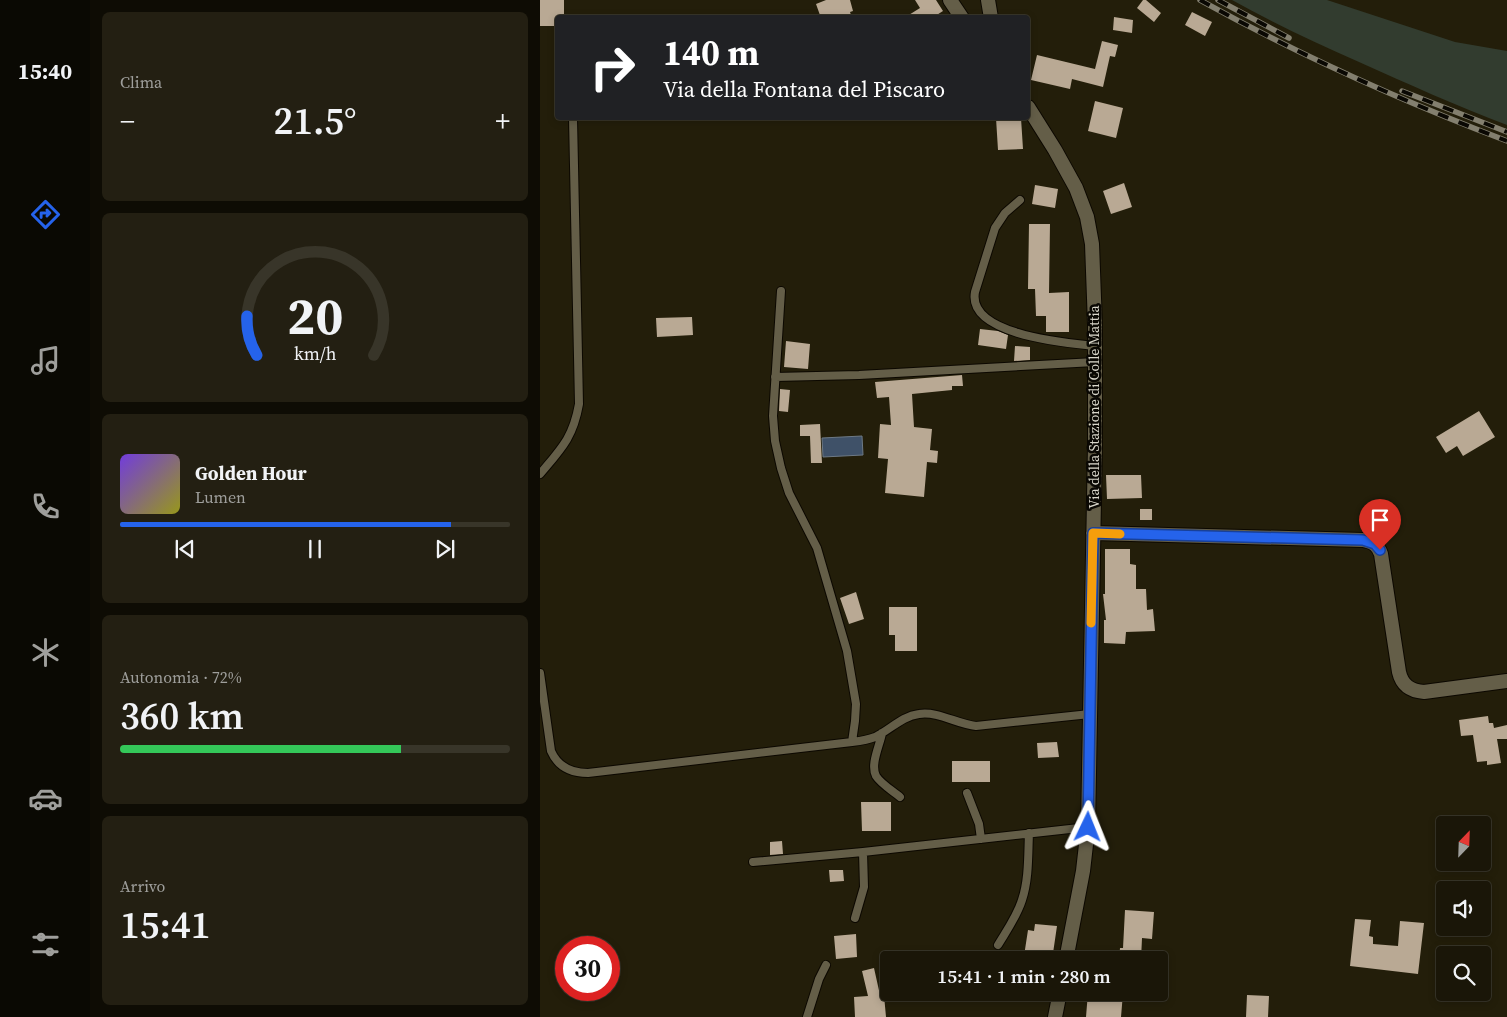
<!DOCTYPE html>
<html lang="it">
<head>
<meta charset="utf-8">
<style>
	:root { --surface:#1a1608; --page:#231f12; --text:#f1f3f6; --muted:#9f9f9c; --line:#383529; --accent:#2563eb }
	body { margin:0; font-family:"Source Serif 4",serif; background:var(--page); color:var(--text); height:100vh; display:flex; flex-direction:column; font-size:19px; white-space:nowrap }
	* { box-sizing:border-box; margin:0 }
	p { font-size:16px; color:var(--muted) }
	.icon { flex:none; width:28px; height:28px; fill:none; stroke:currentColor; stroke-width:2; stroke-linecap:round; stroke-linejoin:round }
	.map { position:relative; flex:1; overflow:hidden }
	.panel { display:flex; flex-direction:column; gap:12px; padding:12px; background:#0e0c04; width:450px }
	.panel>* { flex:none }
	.guide { position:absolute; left:15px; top:15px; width:475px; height:105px; border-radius:5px; box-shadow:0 2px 8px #0003,0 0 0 1px var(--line); background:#202124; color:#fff; overflow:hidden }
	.needle { width:32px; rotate:23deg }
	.buttons { position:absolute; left:896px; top:816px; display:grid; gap:10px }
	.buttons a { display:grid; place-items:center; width:55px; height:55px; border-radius:5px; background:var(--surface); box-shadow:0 2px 8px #0003,0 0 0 1px var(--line); font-size:25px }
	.speed { position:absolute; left:15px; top:936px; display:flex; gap:10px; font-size:25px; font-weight:700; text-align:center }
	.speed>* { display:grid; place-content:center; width:65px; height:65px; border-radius:50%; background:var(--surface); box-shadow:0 2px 8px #0003,0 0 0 1px var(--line); line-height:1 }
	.speed .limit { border:8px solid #d22; background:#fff; color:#111 }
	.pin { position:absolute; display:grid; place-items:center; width:42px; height:42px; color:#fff; margin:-51px -21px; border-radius:50% 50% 50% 0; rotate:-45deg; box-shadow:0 0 5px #0007 }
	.pin .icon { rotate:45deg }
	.me { position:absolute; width:55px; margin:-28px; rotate:2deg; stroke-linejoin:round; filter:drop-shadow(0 0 4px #0008) }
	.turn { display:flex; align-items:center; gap:18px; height:105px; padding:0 25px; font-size:22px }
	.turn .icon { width:65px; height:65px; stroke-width:2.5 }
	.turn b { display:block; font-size:35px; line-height:42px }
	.big { font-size:38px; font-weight:600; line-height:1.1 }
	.panel .card { flex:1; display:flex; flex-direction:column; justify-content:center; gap:8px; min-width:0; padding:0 18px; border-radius:8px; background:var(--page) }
	.panel .dial { align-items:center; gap:0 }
	.dial svg { height:130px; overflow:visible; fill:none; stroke:var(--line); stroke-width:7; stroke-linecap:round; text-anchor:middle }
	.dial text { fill:var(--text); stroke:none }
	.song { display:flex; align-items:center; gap:15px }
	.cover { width:60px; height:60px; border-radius:8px; background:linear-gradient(135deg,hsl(260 70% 55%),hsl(60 70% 35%)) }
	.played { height:5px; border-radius:2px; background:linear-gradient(90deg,var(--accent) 85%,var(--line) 85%) }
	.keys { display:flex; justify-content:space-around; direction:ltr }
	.heat { display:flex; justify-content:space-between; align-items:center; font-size:28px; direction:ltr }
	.charge { height:8px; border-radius:4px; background:linear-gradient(90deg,#34c759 72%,var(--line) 0) }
	.trip { position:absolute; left:340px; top:951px; width:288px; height:50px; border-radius:5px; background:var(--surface); box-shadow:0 2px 8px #0003,0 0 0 1px var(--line); font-weight:600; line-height:50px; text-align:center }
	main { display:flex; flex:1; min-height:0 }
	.dock { display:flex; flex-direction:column; width:90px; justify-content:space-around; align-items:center; background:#0a0903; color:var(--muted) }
	.dock .icon { width:35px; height:35px }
	.dock .active { color:var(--accent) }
	.dock b { font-size:22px; color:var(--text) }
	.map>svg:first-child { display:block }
	.green { fill:#323c2f }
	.water { fill:#3f5168; stroke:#6d7985 }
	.building { fill:#b9a994 }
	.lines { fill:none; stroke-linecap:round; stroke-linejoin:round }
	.service-casing { stroke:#0c0800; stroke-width:10 }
	.minor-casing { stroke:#0c0800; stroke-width:16 }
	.tertiary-casing { stroke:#0c0800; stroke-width:16 }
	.service { stroke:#645e48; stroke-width:8 }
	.minor { stroke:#645e48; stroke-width:14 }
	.tertiary { stroke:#645e48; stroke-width:14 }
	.rail-casing { stroke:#837f6f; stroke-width:5.5 }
	.rail { stroke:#0a0803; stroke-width:4; stroke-dasharray:11; stroke-linecap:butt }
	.route-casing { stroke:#184099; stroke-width:12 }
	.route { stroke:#2563eb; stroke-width:9 }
	.slow { stroke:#f59e0b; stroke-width:9 }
	.labels { text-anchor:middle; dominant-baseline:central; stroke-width:5; stroke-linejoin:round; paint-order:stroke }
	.street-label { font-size:14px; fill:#d9d6ca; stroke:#0a0803 }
</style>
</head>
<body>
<main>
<nav class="dock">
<b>15:40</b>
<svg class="icon active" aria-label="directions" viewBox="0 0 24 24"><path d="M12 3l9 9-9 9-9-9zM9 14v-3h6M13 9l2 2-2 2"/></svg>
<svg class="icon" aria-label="music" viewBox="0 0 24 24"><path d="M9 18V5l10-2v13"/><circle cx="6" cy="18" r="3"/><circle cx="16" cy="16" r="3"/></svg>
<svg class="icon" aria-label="phone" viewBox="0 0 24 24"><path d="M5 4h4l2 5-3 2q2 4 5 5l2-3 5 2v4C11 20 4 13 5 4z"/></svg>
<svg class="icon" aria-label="climate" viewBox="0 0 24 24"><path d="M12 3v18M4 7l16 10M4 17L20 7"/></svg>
<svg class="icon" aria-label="car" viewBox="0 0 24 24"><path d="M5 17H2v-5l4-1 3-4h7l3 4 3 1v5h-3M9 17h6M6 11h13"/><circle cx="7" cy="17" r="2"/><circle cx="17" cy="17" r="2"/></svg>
<svg class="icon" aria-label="filters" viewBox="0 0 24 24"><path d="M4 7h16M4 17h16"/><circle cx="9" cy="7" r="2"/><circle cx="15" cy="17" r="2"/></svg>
</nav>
<section class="panel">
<div class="card"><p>Clima</p>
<div class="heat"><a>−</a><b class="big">21.5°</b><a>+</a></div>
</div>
<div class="card dial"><svg viewBox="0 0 100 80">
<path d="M14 69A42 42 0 1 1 86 69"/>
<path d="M14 69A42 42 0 0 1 8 45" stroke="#2563eb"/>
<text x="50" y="56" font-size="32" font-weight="700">20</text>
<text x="50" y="72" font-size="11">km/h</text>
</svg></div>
<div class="card">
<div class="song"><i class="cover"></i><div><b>Golden Hour</b><p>Lumen</p></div></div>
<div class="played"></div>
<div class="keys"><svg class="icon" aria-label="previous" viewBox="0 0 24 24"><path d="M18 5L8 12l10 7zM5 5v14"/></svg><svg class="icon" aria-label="pause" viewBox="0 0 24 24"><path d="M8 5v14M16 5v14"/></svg><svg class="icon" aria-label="next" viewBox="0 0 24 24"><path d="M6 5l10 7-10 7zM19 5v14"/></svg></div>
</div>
<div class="card"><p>Autonomia · 72%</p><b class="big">360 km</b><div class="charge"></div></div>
<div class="card"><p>Arrivo</p><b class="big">15:41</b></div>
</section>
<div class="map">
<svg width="967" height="1017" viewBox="0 0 967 1017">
	<rect width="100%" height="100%" fill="#231e0a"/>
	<!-- green -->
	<path class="green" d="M692,0H787L915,42L967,51V125C917,106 868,84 819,62C776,43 733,23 692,0Z"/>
	<!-- water -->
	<path class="water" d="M322,436L323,455L283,457L282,438Z"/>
	<!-- building -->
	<path class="building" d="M0,0H24V18H18V26H0Z
		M286,0H310L313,11L310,12L311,15L304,18H281L276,4Z
		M375,0H396L403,11L392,18H364L380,8Z
		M603,0H606L621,13L614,22L597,8Z
		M652,12L672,22L665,36L645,25Z
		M574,17L593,20L592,33L573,30Z
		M562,41L578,45L575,57L570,56L563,87L532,79L530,89L491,80L497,55L555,69Z
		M555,101L583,108L576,138L548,131Z
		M456,118H481L483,149L458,150Z
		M584,183L592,207L571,214L563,191Z
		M495,185L518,189L515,208L492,204Z
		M489,224H510L509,293L529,292V332H506V316H496L495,289H488Z
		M152,317L153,335L117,337L116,318Z
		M440,329L458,331L468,335L466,349L438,345Z
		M246,341L270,344L268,369L244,367Z
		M475,346L490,347V360L474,361Z
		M422,375L423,386H412V390L372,394L374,427L392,429L390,450L398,451L397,463L387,462L384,497L345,493L348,459L338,458L340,424L351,425L349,397L337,398L335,382Z
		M240,389L250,390L248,412L239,411Z
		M939,411L955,437L923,456L917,446L906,453L896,437Z
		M280,424L282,463H271L270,436H260V425Z
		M566,475H601L602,498L567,499Z
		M600,509H612V520H600Z
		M565,549H590V564L596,565V589H606L607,610L613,609L615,631L586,632L585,644L564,643V620H566L563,594H565Z
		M316,592L324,619L309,624L300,598Z
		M349,607H377V651H355V635H349Z
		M948,716L949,723H953L954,728L967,725V739H957L961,763L947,765V761L937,762L933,735L921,736L919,720Z
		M517,742L519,757L498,758L497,743Z
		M412,761H450V782H412Z
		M321,802H351V831H322Z
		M242,841L243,854L230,855V842Z
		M289,870H303L304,881L290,882Z
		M585,910L614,912L612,939L602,938L601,960H579L580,948H583Z
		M815,919L831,920L829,936L833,937V944L858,946L860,921L884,923L878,974L810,966Z
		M495,924L517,926L512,960L484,956L488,930L494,931Z
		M316,934L317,957L296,959L294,936Z
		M334,968L340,995H344L346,1017H315L314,997L328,996L322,971Z
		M548,992L583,993L581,1017H546Z
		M707,995L729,996L728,1017H706Z"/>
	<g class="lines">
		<!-- service casing -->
		<g class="service-casing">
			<path id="service" d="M480,200L465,213L455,228L435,292C427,335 527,343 555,346
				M241,291L233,416L235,441L241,468L249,493L277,548L307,651L316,704L315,721L312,742C320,741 328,740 335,737C350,730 362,716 379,714C398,711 417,724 436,726L550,714
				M235,377L319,375L555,362
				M0,474C21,449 33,438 39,404L33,118
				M0,673L11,751C18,767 32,773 48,773L312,742
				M342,733C340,745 330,764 336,776C341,784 353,791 360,797
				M427,793L439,824L441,839
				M213,862L323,852L548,827
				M315,918L324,887L323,852
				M458,945C467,930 477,916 482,900C489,879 488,855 489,833
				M267,1017L279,979L286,965"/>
		</g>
		<!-- minor casing -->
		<g class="minor-casing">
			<path id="minor" d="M410,0L422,18
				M488,107L515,150L536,188L547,217L552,244L555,325V445L548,827L543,871L526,960
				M553,533L823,540C833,542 838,545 841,554L859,672C862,685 870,691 884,692L967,681
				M515,1017L520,992"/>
		</g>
		<!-- tertiary casing -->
		<g class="tertiary-casing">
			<path id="tertiary" d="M448,0L451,18"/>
		</g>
		<!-- service -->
		<use href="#service" class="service"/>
		<!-- minor -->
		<use href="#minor" class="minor"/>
		<!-- tertiary -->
		<use href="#tertiary" class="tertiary"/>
		<!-- rail casing -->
		<g class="rail-casing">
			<path id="rail" d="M660,0C759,55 862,101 967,141
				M678,0L749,38
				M862,91L967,132"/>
		</g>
		<!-- rail -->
		<use href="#rail" class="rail"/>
	</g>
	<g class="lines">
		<!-- route casing -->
		<g class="route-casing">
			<path id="route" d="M548,827L553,533L823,540L835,544L840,550"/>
		</g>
		<!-- route -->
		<use href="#route" class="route"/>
		<!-- slow -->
		<path class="slow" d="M551,623L553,533L580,534"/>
	</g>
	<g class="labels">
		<!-- street labels -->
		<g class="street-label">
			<text transform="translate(554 407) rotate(-90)">Via della Stazione di Colle Mattia</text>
		</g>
	</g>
</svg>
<div class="buttons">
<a><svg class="needle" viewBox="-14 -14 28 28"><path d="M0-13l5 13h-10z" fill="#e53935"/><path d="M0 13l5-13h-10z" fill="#9f9f9c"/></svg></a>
<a><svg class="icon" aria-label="sound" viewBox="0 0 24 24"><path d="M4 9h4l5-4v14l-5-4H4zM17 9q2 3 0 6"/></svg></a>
<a><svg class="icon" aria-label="search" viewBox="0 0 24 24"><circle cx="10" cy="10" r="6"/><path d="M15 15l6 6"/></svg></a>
</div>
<div class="speed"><div class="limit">30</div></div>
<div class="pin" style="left:840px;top:550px;background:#d93025"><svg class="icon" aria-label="arrive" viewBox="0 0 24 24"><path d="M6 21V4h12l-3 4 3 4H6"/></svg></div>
<svg class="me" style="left:548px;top:827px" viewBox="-20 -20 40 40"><path d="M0-17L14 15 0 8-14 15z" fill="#2563eb" stroke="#fff" stroke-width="4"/></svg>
<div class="trip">15:41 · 1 min · 280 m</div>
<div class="guide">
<div class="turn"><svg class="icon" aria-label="right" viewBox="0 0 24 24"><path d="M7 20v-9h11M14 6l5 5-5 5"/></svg><div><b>140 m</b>Via della Fontana del Piscaro</div></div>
</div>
</div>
</main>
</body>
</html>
